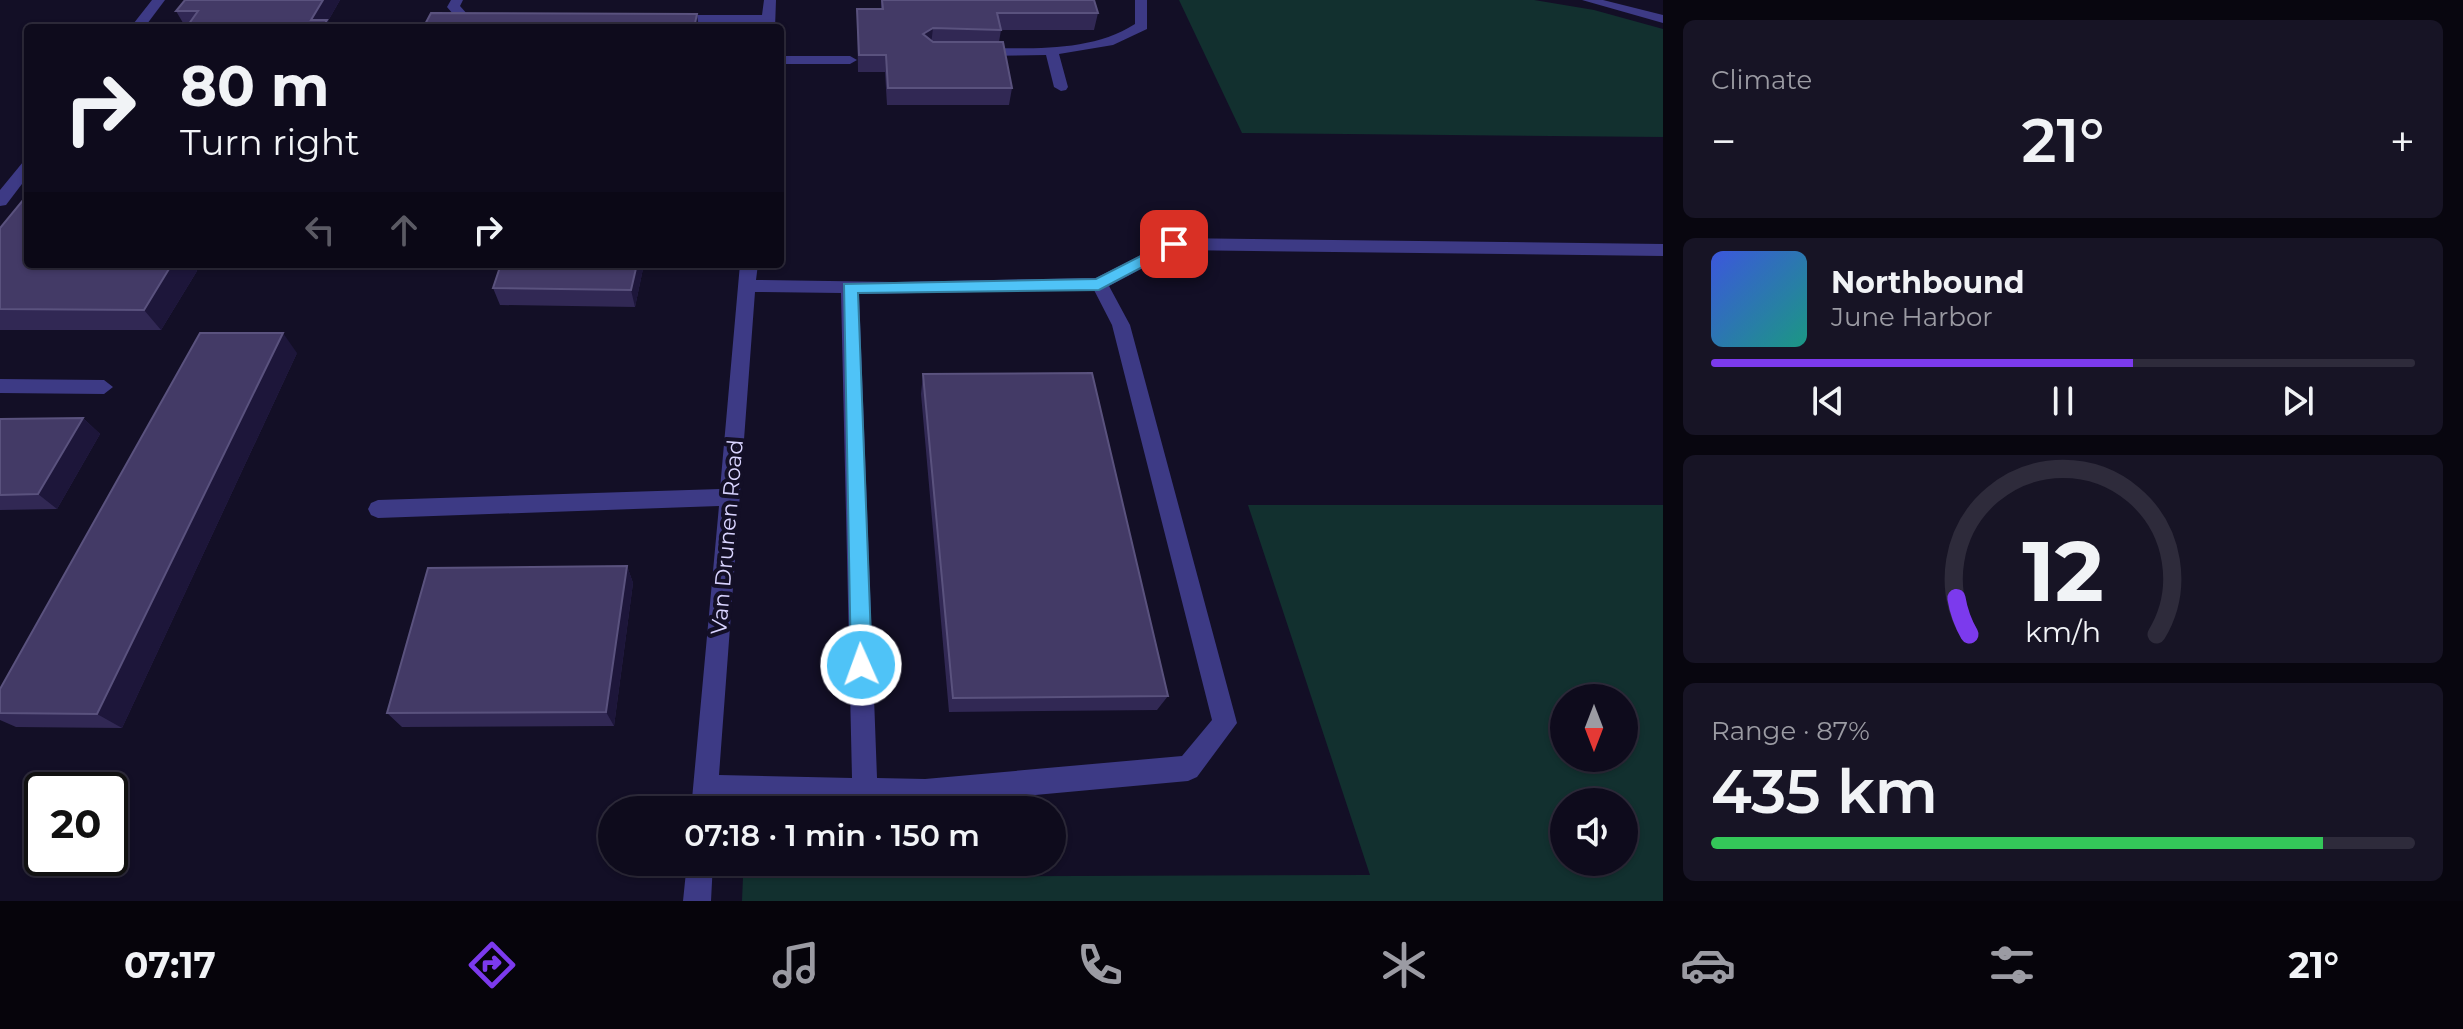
<!DOCTYPE html>
<html lang="en">
<head>
<meta charset="utf-8">
<style>
	:root { --surface:#0e0b1c; --page:#171425; --text:#f1f3f6; --muted:#9b9ba3; --line:#2e2b3b; --accent:#7c3aed }
	body { margin:0; font-family:Montserrat,sans-serif; background:var(--page); color:var(--text); height:100vh; display:flex; flex-direction:column; font-size:30px; white-space:nowrap }
	* { box-sizing:border-box; margin:0 }
	p { font-size:26px; color:var(--muted) }
	.icon { flex:none; width:44px; height:44px; fill:none; stroke:currentColor; stroke-width:2; stroke-linecap:round; stroke-linejoin:round }
	.map { position:relative; flex:1; overflow:hidden }
	.drawer { display:flex; flex-direction:column; gap:20px; padding:20px; background:#08060f; width:800px }
	.drawer>* { flex:none }
	.guide { position:absolute; left:24px; top:24px; width:760px; height:244px; border-radius:8px; box-shadow:0 2px 6px #0004,0 0 0 2px var(--line); background:#0e0b1c; color:var(--text); overflow:hidden }
	.needle { width:52px; rotate:180deg }
	.fabs { position:absolute; left:1550px; top:684px; display:grid; gap:16px }
	.fabs a { display:grid; place-items:center; width:88px; height:88px; border-radius:50%; background:var(--surface); box-shadow:0 2px 6px #0004,0 0 0 2px var(--line); font-size:40px }
	.speed { position:absolute; left:24px; top:772px; display:flex; gap:16px; font-size:40px; font-weight:700; text-align:center }
	.speed>* { display:grid; place-content:center; width:104px; height:104px; border-radius:50%; background:var(--surface); box-shadow:0 2px 6px #0004,0 0 0 2px var(--line); line-height:1 }
	.speed .limit { border:4px solid #111; border-radius:12px; background:#fff; color:#111 }
	.pin { position:absolute; display:grid; place-items:center; width:68px; height:68px; color:#fff; margin:-34px; border-radius:16px; box-shadow:0 4px 12px #0006 }
	.me { position:absolute; width:88px; margin:-44px; rotate:358deg; stroke-linejoin:round; filter:drop-shadow(0 0 6px #0008) }
	.turn { display:flex; align-items:center; gap:28px; height:168px; padding:0 24px; font-size:36px }
	.turn .icon { width:104px; height:104px; stroke-width:2.5 }
	.turn b { display:block; font-size:56px; line-height:68px }
	.lanes { display:flex; align-items:center; height:76px; padding:0 24px; background:#0003; justify-content:center; gap:40px; direction:ltr }
	.lanes .off { opacity:.35 }
	.big { font-size:60px; font-weight:600; line-height:1.1 }
	.drawer .widget { flex:1; display:flex; flex-direction:column; justify-content:center; gap:12px; min-width:0; padding:0 28px; border-radius:12px; background:var(--page) }
	.drawer .dial { align-items:center; gap:0 }
	.dial svg { height:208px; overflow:visible; fill:none; stroke:var(--line); stroke-width:7; stroke-linecap:round; text-anchor:middle }
	.dial text { fill:var(--text); stroke:none }
	.song { display:flex; align-items:center; gap:24px }
	.cover { width:96px; height:96px; border-radius:12px; background:linear-gradient(135deg,hsl(230 70% 55%),hsl(170 70% 35%)) }
	.played { height:8px; border-radius:4px; background:linear-gradient(90deg,var(--accent) 60%,var(--line) 60%) }
	.keys { display:flex; justify-content:space-around; direction:ltr }
	.heat { display:flex; justify-content:space-between; align-items:center; font-size:44px; direction:ltr }
	.charge { height:12px; border-radius:6px; background:linear-gradient(90deg,#34c759 87%,var(--line) 0) }
	.trip { position:absolute; left:598px; top:796px; width:468px; height:80px; border-radius:40px; background:var(--surface); box-shadow:0 2px 6px #0004,0 0 0 2px var(--line); font-weight:600; line-height:80px; text-align:center }
	.dock { display:flex; height:128px; justify-content:space-around; align-items:center; background:#06040b; color:var(--muted) }
	.dock .icon { width:56px; height:56px }
	.dock .current { color:var(--accent) }
	.dock b { font-size:36px; color:var(--text) }
	main { display:flex; flex:1; min-height:0 }
	.map>svg:first-child { display:block }
	.green { fill:#12302f; fill-rule:evenodd }
	.lines { fill:none; stroke-linecap:round; stroke-linejoin:round }
	.minor { fill:#3d3a85; fill-rule:evenodd }
	.wall { fill:#312854 }
	.shaded-wall { fill:#1d163a }
	.building { fill:#433a66; stroke:#5a527e; stroke-width:2 }
	.route { fill:#4fc3f7; stroke:#337fa1; stroke-width:2 }
	.labels { text-anchor:middle; dominant-baseline:central; stroke-width:8; stroke-linejoin:round; paint-order:stroke }
	.street-label { font-size:22px; fill:#d9d4ff; stroke:#130f26 }
</style>
</head>
<body>
<main>
<div class="map">
<svg width="1663" height="901" viewBox="0 0 1663 901">
	<rect width="100%" height="100%" fill="#130f26"/>
	<!-- green -->
	<path class="green" d="M1179,0H1534L1594,10L1663,29V137L1242,133Z
		M1248,505H1663V901H742L743,877L1370,875ZM1564,698H1624V758H1564ZM1564,802H1624V862H1564Z"/>
	<g class="lines">
		<!-- minor -->
		<path class="minor" d="M152,0H165L144,28H130Z
			M451,0H463L460,6L468,15H481L488,19L481,23L460,22L447,7Z
			M764,0H776L775,28H761L762,23H673L666,19L673,15H762Z
			M1135,0H1147V29L1113,45L1059,54L1068,87L1066,90L1061,91L1054,87L1046,55L977,56L970,52L977,48C1029,48 1090,53 1135,24Z
			M1582,0H1603L1663,15V23Z
			M780,56H850L857,60L850,64H780Z
			M28,160V176L6,205L0,206V190L23,162Z
			M1174,238L1663,244V256L1177,250L1109,286L1130,325L1237,723L1197,777L1188,781L925,805L718,800L717,810H691L719,506L378,518L371,515L368,509L371,503L378,500L720,489L740,264H758L756,280L896,282L1096,278ZM1094,290L1112,325L1212,720L1182,756L925,779L877,778L859,294ZM755,292L841,293L852,778L719,775Z
			M0,379L104,380L113,387L104,394L0,393Z
			M687,862H713L711,901H683Z"/>
	</g>
	<!-- wall -->
	<path class="wall" d="M185,0H340L328,21L331,28H186L176,11Z
		M881,0H1094L1098,13L1094,30H1001L999,42L1012,88L1009,105H887L885,72H858L857,9H881Z
		M0,228L28,264H192L197,271L161,330H0Z
		M501,264H644L635,307L500,305L493,288Z
		M297,353L122,728L16,727L0,720V689Z
		M923,374L1168,696L1157,710L949,712L921,394Z
		M83,418L100,434L57,509L0,510V419Z
		M627,566L633,583L614,726L402,727L387,713Z"/>
	<!-- shaded-wall -->
	<path class="shaded-wall" d="M323,0H340L328,21L331,28H315L311,20Z
		M697,14L699,28H694Z
		M933,28L931,45L923,34Z
		M172,264H192L197,271L161,330L144,310Z
		M637,264H644L635,307L631,290Z
		M283,333L297,353L122,728L97,714Z
		M83,418L100,434L57,509L38,494Z
		M627,566L633,583L614,726L606,712Z"/>
	<!-- building -->
	<path class="building" d="M185,0H323L311,20H327L322,28H186L198,11H176Z
		M882,0H1094L1098,13H997L1001,30L933,28L923,34L933,42H1003L1012,88H888L886,55H859L857,9H883Z
		M431,13L697,14L694,28H423Z
		M28,194V264H172L144,310L0,309V228Z
		M501,264H637L631,290L493,288Z
		M200,333H283L97,714L0,713V689Z
		M1092,373L1168,696L953,698L923,374Z
		M83,418L38,494L0,495V419Z
		M627,566L606,712L387,713L428,568Z"/>
	<!-- route -->
	<path class="route" d="M1174,239L1182,244L1180,247L1099,290L858,293L872,665L869,672L861,675L854,672L851,665L844,284L1096,279Z"/>
	<g class="labels">
		<!-- street labels -->
		<g class="street-label">
			<text transform="translate(727 537) rotate(-85)">Van Drunen Road</text>
		</g>
	</g>
</svg>
<div class="fabs">
<a><svg class="needle" viewBox="-14 -14 28 28"><path d="M0-13l5 13h-10z" fill="#e53935"/><path d="M0 13l5-13h-10z" fill="#9b9ba3"/></svg></a>
<a><svg class="icon" aria-label="sound" viewBox="0 0 24 24"><path d="M4 9h4l5-4v14l-5-4H4zM17 9q2 3 0 6"/></svg></a>
</div>
<div class="speed"><div class="limit">20</div></div>
<div class="pin" style="left:1174px;top:244px;background:#d93025"><svg class="icon" aria-label="arrive" viewBox="0 0 24 24"><path d="M6 21V4h12l-3 4 3 4H6"/></svg></div>
<svg class="me" style="left:861px;top:665px" viewBox="-20 -20 40 40"><circle r="17" fill="#4fc3f7" stroke="#fff" stroke-width="3"/><path d="M0-11L8 9 0 5-8 9z" fill="#fff"/></svg>
<div class="trip">07:18 · 1 min · 150 m</div>
<div class="guide">
<div class="turn"><svg class="icon" aria-label="right" viewBox="0 0 24 24"><path d="M7 20v-9h11M14 6l5 5-5 5"/></svg><div><b>80 m</b>Turn right</div></div>
<div class="lanes"><svg class="icon off" aria-label="left" viewBox="0 0 24 24"><path d="M17 20v-9H6M10 6l-5 5 5 5"/></svg><svg class="icon off" aria-label="ahead" viewBox="0 0 24 24"><path d="M12 20V5M6 11l6-6 6 6"/></svg><svg class="icon" aria-label="right" viewBox="0 0 24 24"><path d="M7 20v-9h11M14 6l5 5-5 5"/></svg></div>
</div>
</div>
<section class="drawer">
<div class="widget"><p>Climate</p>
<div class="heat"><a>−</a><b class="big">21°</b><a>+</a></div>
</div>
<div class="widget">
<div class="song"><i class="cover"></i><div><b>Northbound</b><p>June Harbor</p></div></div>
<div class="played"></div>
<div class="keys"><svg class="icon" aria-label="previous" viewBox="0 0 24 24"><path d="M18 5L8 12l10 7zM5 5v14"/></svg><svg class="icon" aria-label="pause" viewBox="0 0 24 24"><path d="M8 5v14M16 5v14"/></svg><svg class="icon" aria-label="next" viewBox="0 0 24 24"><path d="M6 5l10 7-10 7zM19 5v14"/></svg></div>
</div>
<div class="widget dial"><svg viewBox="0 0 100 80">
<path d="M14 69A42 42 0 1 1 86 69"/>
<path d="M14 69A42 42 0 0 1 9 55" stroke="#7c3aed"/>
<text x="50" y="56" font-size="32" font-weight="700">12</text>
<text x="50" y="72" font-size="11">km/h</text>
</svg></div>
<div class="widget"><p>Range · 87%</p><b class="big">435 km</b><div class="charge"></div></div>
</section>
</main>
<nav class="dock">
<b>07:17</b>
<svg class="icon current" aria-label="directions" viewBox="0 0 24 24"><path d="M12 3l9 9-9 9-9-9zM9 14v-3h6M13 9l2 2-2 2"/></svg>
<svg class="icon" aria-label="music" viewBox="0 0 24 24"><path d="M9 18V5l10-2v13"/><circle cx="6" cy="18" r="3"/><circle cx="16" cy="16" r="3"/></svg>
<svg class="icon" aria-label="phone" viewBox="0 0 24 24"><path d="M5 4h4l2 5-3 2q2 4 5 5l2-3 5 2v4C11 20 4 13 5 4z"/></svg>
<svg class="icon" aria-label="climate" viewBox="0 0 24 24"><path d="M12 3v18M4 7l16 10M4 17L20 7"/></svg>
<svg class="icon" aria-label="car" viewBox="0 0 24 24"><path d="M5 17H2v-5l4-1 3-4h7l3 4 3 1v5h-3M9 17h6M6 11h13"/><circle cx="7" cy="17" r="2"/><circle cx="17" cy="17" r="2"/></svg>
<svg class="icon" aria-label="filters" viewBox="0 0 24 24"><path d="M4 7h16M4 17h16"/><circle cx="9" cy="7" r="2"/><circle cx="15" cy="17" r="2"/></svg>
<b>21°</b>
</nav>
</body>
</html>
